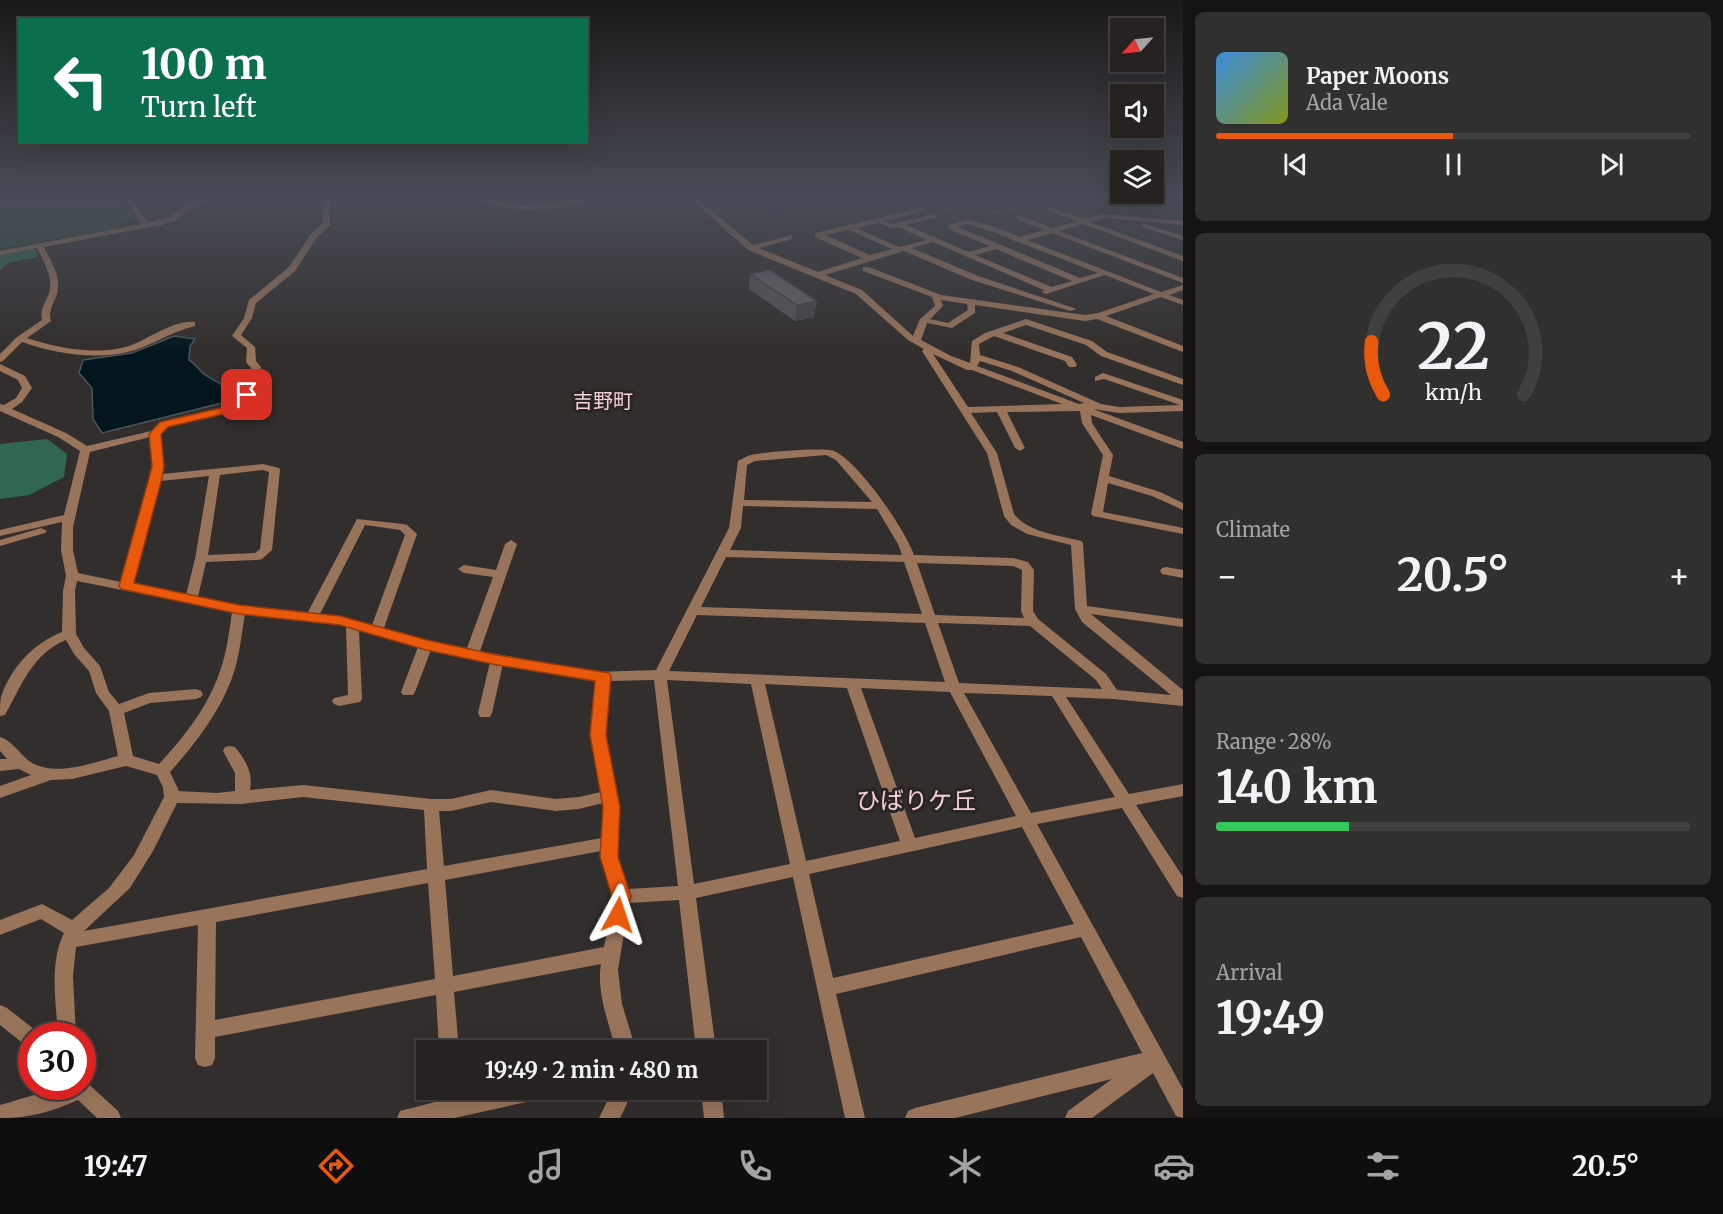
<!DOCTYPE html>
<html lang="en">
<head>
<meta charset="utf-8">
<style>
	:root { --surface:#262222; --page:#322f2f; --text:#f1f3f6; --muted:#a4a4a5; --line:#423f40; --accent:#ea580c }
	body { margin:0; font-family:Merriweather,"Noto Sans JP",serif; background:var(--page); color:var(--text); height:100vh; display:flex; flex-direction:column; font-size:22px; white-space:nowrap }
	* { box-sizing:border-box; margin:0 }
	p { font-size:20px; color:var(--muted) }
	.icon { flex:none; width:33px; height:33px; fill:none; stroke:currentColor; stroke-width:2; stroke-linecap:round; stroke-linejoin:round }
	.map { position:relative; flex:1; overflow:hidden }
	.drawer { display:flex; flex-direction:column; gap:12px; padding:12px; background:#151313; width:540px }
	.drawer>* { flex:none }
	.hud { position:absolute; left:18px; top:18px; width:570px; height:126px; border-radius:0px; box-shadow:0 6px 24px #0002,0 0 0 2px var(--line); background:#0b6e4f; color:#fff; overflow:hidden }
	.needle { width:39px; rotate:243deg }
	.buttons { position:absolute; left:1110px; top:18px; display:grid; gap:12px }
	.buttons a { display:grid; place-items:center; width:54px; height:54px; border-radius:0px; background:var(--surface); box-shadow:0 6px 24px #0002,0 0 0 2px var(--line); font-size:30px }
	.speed { position:absolute; left:18px; top:1022px; display:flex; gap:12px; font-size:30px; font-weight:700; text-align:center }
	.speed>* { display:grid; place-content:center; width:78px; height:78px; border-radius:50%; background:var(--surface); box-shadow:0 6px 24px #0002,0 0 0 2px var(--line); line-height:1 }
	.speed .limit { border:9px solid #d22; background:#fff; color:#111 }
	.pin { position:absolute; display:grid; place-items:center; width:51px; height:51px; color:#fff; margin:-26px; border-radius:12px; box-shadow:0 3px 9px #0006 }
	.me { position:absolute; width:66px; margin:-33px; rotate:5deg; stroke-linejoin:round; filter:drop-shadow(0 0 4px #0008) }
	.turn { display:flex; align-items:center; gap:21px; height:126px; padding:0 24px; font-size:27px }
	.turn .icon { width:78px; height:78px; stroke-width:2.5 }
	.turn b { display:block; font-size:42px; line-height:51px }
	.big { font-size:45px; font-weight:700; line-height:1.1 }
	.drawer .card { flex:1; display:flex; flex-direction:column; justify-content:center; gap:9px; min-width:0; padding:0 21px; border-radius:9px; background:var(--page) }
	.drawer .dial { align-items:center; gap:0 }
	.dial svg { height:156px; overflow:visible; fill:none; stroke:var(--line); stroke-width:7; stroke-linecap:round; text-anchor:middle }
	.dial text { fill:var(--text); stroke:none }
	.song { display:flex; align-items:center; gap:18px }
	.cover { width:72px; height:72px; border-radius:9px; background:linear-gradient(135deg,hsl(210 70% 55%),hsl(70 70% 35%)) }
	.played { height:6px; border-radius:3px; background:linear-gradient(90deg,var(--accent) 50%,var(--line) 50%) }
	.keys { display:flex; justify-content:space-around; direction:ltr }
	.heat { display:flex; justify-content:space-between; align-items:center; font-size:33px; direction:ltr }
	.charge { height:9px; border-radius:4px; background:linear-gradient(90deg,#34c759 28%,var(--line) 0) }
	.trip { position:absolute; left:416px; top:1040px; width:351px; height:60px; border-radius:0px; background:var(--surface); box-shadow:0 6px 24px #0002,0 0 0 2px var(--line); font-weight:700; line-height:60px; text-align:center }
	.tab-bar { display:flex; height:96px; justify-content:space-around; align-items:center; background:#0f0e0e; color:var(--muted) }
	.tab-bar .icon { width:42px; height:42px }
	.tab-bar .selected { color:var(--accent) }
	.tab-bar b { font-size:27px; color:var(--text) }
	main { display:flex; flex:1; min-height:0 }
	.map>svg:first-child { display:block }
	.green { fill:#2b4c3c }
	.forest { fill:#31684f }
	.water { fill:#04161d; stroke:#4b575b; stroke-width:1.5 }
	.lines { fill:none; stroke-linecap:round; stroke-linejoin:round }
	.path { stroke:#8d8a89; stroke-width:2; stroke-dasharray:2 3; stroke-linecap:butt }
	.street { fill:#99745b; fill-rule:evenodd }
	.wall { fill:#565457 }
	.shaded-wall { fill:#464547 }
	.building { fill:#646265; stroke:#464547; stroke-width:1.5 }
	.route { fill:#ea580c; stroke:#983908; stroke-width:1.5 }
	.labels { text-anchor:middle; dominant-baseline:central; stroke-width:6; stroke-linejoin:round; paint-order:stroke }
	.quarter-label { font-size:20px; fill:#f5d1d6; stroke:#282523 }
	.near-quarter-label { font-size:24px; fill:#f5d1d6; stroke:#282523 }
</style>
</head>
<body>
<main>
<div class="map">
<svg width="1183" height="1118" viewBox="0 0 1183 1118">
	<rect width="100%" height="100%" fill="#322e2d"/>
	<!-- green -->
	<path class="green" d="M0,198H121L132,217L116,228L0,249Z"/>
	<!-- forest -->
	<path class="forest" d="M35,248L38,257L7,263L0,271V254Z
		M47,439L67,454L64,477L29,495L0,499V444Z"/>
	<!-- water -->
	<path class="water" d="M705,198H847L776,213Z
		M174,336L195,339L190,346L189,360C197,365 200,372 207,376C219,384 231,388 242,398L102,433L93,419L92,388L79,373L83,360L132,353Z"/>
	<g class="lines">
		<!-- path -->
		<path class="path" d="M1088,198L1101,207
			M941,208L961,213
			M983,214L1007,211L1023,203L1024,198"/>
		<!-- street -->
		<path class="street" d="M125,198H131L148,223L169,217L191,202L210,198H224L195,205L175,221L161,225L44,247C50,260 60,274 58,288C57,301 47,308 51,321L27,338C57,348 98,356 129,346C150,339 172,320 195,322V326C173,331 156,343 135,350C100,361 56,354 22,342L3,361L0,362V354L17,337L42,320C39,307 48,301 50,289C52,274 43,261 37,248L0,255V251L141,224Z
			M324,198H330V225L317,237L295,271L256,303L252,318L241,335L255,347L256,361L261,367L259,374L243,385L256,400L253,405L168,427L160,434L163,466L162,474L263,464L279,468L280,470L272,550L262,559L258,560L206,562L198,597L239,605L308,612L357,519L403,524L407,525L417,534L384,628L427,641L467,648L493,577L464,573L458,569L464,565L496,570L505,544L511,540L517,544L480,651L595,672L656,670L729,528L738,461C742,459 747,456 751,455C762,452 825,447 834,451C858,461 905,529 914,555L1013,558L1028,562L1034,570L1033,611L1038,619L1106,674L1117,690L1171,695L1082,622L1075,609L1071,545L1027,534L1011,525L1004,516L987,453L922,351L924,349L908,340L856,294L748,250L690,198H697L753,245L792,235V239L759,248L818,272L862,258L815,237V233L924,207L926,208V210L885,221L892,224L936,214V218L906,225L969,252L990,246L948,229V225L967,220L996,227L1020,237L1045,230L1017,220V216H1023L1052,228L1077,221L1047,210V208L1049,207L1085,219L1104,214L1183,221V225L1104,218L1090,222L1183,256V261L1083,224L1059,231L1183,278V283L1052,233L1027,240L1161,292L1183,285V290L1169,295L1183,300V305L1161,297L1106,316L1183,346V352L1097,319L1085,321L975,305V313L952,328L927,323L921,340L951,356L970,363L972,341L985,333L1026,319L1092,341L1107,352L1183,379V385L1101,356L1086,345L1026,325L1003,333L1072,357L1077,365L1075,367H1069L1065,361L994,336L979,344L980,355L1018,367L1101,404L1119,407L1180,405L1104,379L1095,381V377L1103,373L1183,400V411L1119,413L1093,409L1183,442V449L1091,415L1092,423L1113,455L1109,476L1160,492L1183,503V510L1152,496L1108,483L1103,512L1183,528V534L1093,516L1091,514L1103,455L1082,423L1080,411L1007,412L1025,448L1020,451L1015,448L997,412L971,413L997,453L1014,514C1029,533 1058,535 1081,541L1083,543L1087,606L1183,619V627L1091,614L1183,690V706L1113,699L1066,697L1129,794L1183,784V796L1136,805L1183,877V898L1177,896L1122,808L1037,824L1183,1089V1118L1176,1116L1153,1073L1092,1118H1065L1068,1111L1112,1079L955,1118H905L908,1111L915,1108L1142,1053L1081,937L836,994L865,1118H845L793,877L696,898L716,1050H696L679,900L629,903L618,970L622,1004L636,1050H616C609,1024 596,991 601,964L454,992L459,1050H439L436,995L215,1037V1058L212,1065L205,1067L198,1065L195,1058L198,925L76,947L73,976L76,1035H58C56,1002 49,963 64,933L41,919L0,935V920L42,904L72,920L109,888L134,855L164,797L163,787L157,775L126,766L72,779L51,780L0,798V786L31,775L19,769L0,771V759H7L0,751V737C11,740 20,754 29,761C55,778 91,763 118,756L109,711L96,693L89,671L74,654L66,640C32,654 22,685 5,715L0,716C0,710 0,702 1,697C11,667 34,643 62,632L63,591L66,576L61,550L62,522L0,536V530L64,515L80,451L58,437L0,411V404L4,405L16,398L22,388L18,380L0,371V364L25,376L32,388L22,402L12,409L66,433L87,446L151,431L160,423L246,401L232,384L251,371V368L246,362L247,348L232,336L244,318L249,300L289,267L311,234L322,224ZM878,223L891,228L898,227L927,240L899,247L856,228ZM967,224L990,231L1098,273L1080,278L958,227ZM849,230L892,249L870,255L825,235ZM933,242L1044,290L1042,292L1046,294L1105,275L1154,294L1098,313L1085,315L941,295L869,267H863V271L932,297L935,306L920,319L913,336L862,290L825,275L904,251L972,280L1070,311L1077,309L978,276L912,248ZM996,249L1072,281L1052,287L975,255ZM941,300L967,304L968,310L948,323L930,319L943,306ZM933,354L967,370H972L1062,404L968,407ZM980,361L1012,371L1084,403L1079,404L977,366ZM150,437L153,466L151,478L121,582L78,573L73,550V527L90,452ZM826,455L836,460L872,502L744,500L747,465L755,461ZM263,470L269,472L260,549L255,553L208,555L220,475ZM209,476L195,559L186,595L133,584L161,481ZM743,506L877,509L898,544L902,555L730,550L741,528ZM365,525L400,530L405,535L372,625L340,616L320,614ZM726,557L904,562L922,614L701,607ZM917,563L1013,566L1022,570L1021,611L1024,618L935,615ZM77,581L232,612C229,632 227,652 220,671C208,707 184,737 159,764L133,756L124,713L150,703L196,699L201,697L203,694L201,691L196,689L149,693L119,704L109,692L100,666L84,648L76,634L75,591ZM245,614L346,626L348,695L334,698L332,701L334,704L339,706L360,702L362,699L359,630L418,647L401,692L403,695H413L415,692L431,650L490,662L478,713L480,717H490L492,713L503,664L596,682L591,735L601,792L579,797L556,799L491,790L451,799H431L303,785L250,790C253,772 246,761 235,747L230,746L225,747L223,751L235,773V791L217,793L179,791L170,772C197,742 223,708 235,669C240,651 242,632 245,614ZM697,615L925,623L945,682L669,671ZM938,623L1030,626L1096,680L1102,689L959,683ZM654,680L678,886L628,889L617,857L619,807L605,735L610,681ZM667,680L751,684L790,864L694,884ZM765,684L847,688L900,841L806,861ZM861,688L950,692L1016,816L915,838ZM964,693L1052,696L1115,797L1031,813ZM303,797L424,810L427,869L84,931L130,888L153,851L177,803L241,804ZM491,802L556,811L579,809L603,803L602,838L444,866L439,811H451ZM1022,827L1074,924L833,978L809,874ZM601,851V857L614,896L604,947L453,976L445,880ZM428,883L435,979L215,1020L216,922Z
			M477,198C492,198 507,206 523,206C547,206 570,197 593,198C568,212 500,215 477,198Z
			M960,198H973L963,200Z
			M1142,223L1183,236V240L1142,227Z
			M41,528L47,531L45,533L0,546V540Z
			M1166,567L1183,570V578L1162,574L1160,571L1162,568Z
			M0,1005L7,1008L39,1033L40,1035H32V1048L25,1045L0,1025Z
			M82,1078L118,1111L121,1118H97L78,1100C51,1112 30,1118 0,1118V1105C27,1098 55,1086 82,1086Z
			M442,1089H462L463,1096L495,1089H550L547,1096L540,1099L454,1118H397L400,1111L443,1100Z
			M613,1089H634L620,1118H599Z
			M701,1089H721L724,1118H704Z"/>
	</g>
	<!-- wall -->
	<path class="wall" d="M750,274L814,317L795,321L749,289Z"/>
	<!-- shaded-wall -->
	<path class="shaded-wall" d="M521,198H538L521,201Z
		M817,301L814,317L795,321L797,305Z"/>
	<!-- building -->
	<path class="building" d="M770,270L817,301L797,305L750,274Z"/>
	<!-- sky -->
	<linearGradient id="sky" x2="0" y2="1"><stop stop-color="#1c1919"/><stop offset="0.56" stop-color="#494c57"/><stop offset="1" stop-color="#494c57" stop-opacity="0"/></linearGradient>
	<rect width="1183" height="354" fill="url(#sky)"/>
	<!-- route -->
	<path class="route" d="M243,392H251L256,400L249,408L168,427L161,434L164,466L162,478L134,583L239,605L340,616L427,640L497,655L609,673L611,676L606,735L620,807L618,857L631,896L624,921L618,924L611,921L608,915L612,896L600,857L603,807L590,735L595,681L497,665L426,650L340,625L239,614L121,589L119,586L149,478L152,466L149,434L160,422L242,403L245,400L241,395Z"/>
	<g class="labels">
		<!-- quarter labels -->
		<g class="quarter-label">
			<text x="603" y="400">吉野町</text>
		</g>
		<!-- near-quarter labels -->
		<g class="near-quarter-label">
			<text x="916" y="800">ひばりケ丘</text>
		</g>
	</g>
</svg>
<div class="buttons">
<a><svg class="needle" viewBox="-14 -14 28 28"><path d="M0-13l5 13h-10z" fill="#e53935"/><path d="M0 13l5-13h-10z" fill="#a4a4a5"/></svg></a>
<a><svg class="icon" aria-label="sound" viewBox="0 0 24 24"><path d="M4 9h4l5-4v14l-5-4H4zM17 9q2 3 0 6"/></svg></a>
<a><svg class="icon" aria-label="layers" viewBox="0 0 24 24"><path d="M12 4l9 5-9 5-9-5zM3 14l9 5 9-5"/></svg></a>
</div>
<div class="speed"><div class="limit">30</div></div>
<div class="pin" style="left:247px;top:395px;background:#d93025"><svg class="icon" aria-label="arrive" viewBox="0 0 24 24"><path d="M6 21V4h12l-3 4 3 4H6"/></svg></div>
<svg class="me" style="left:618px;top:915px" viewBox="-20 -20 40 40"><path d="M0-17L14 15 0 8-14 15z" fill="#ea580c" stroke="#fff" stroke-width="4"/></svg>
<div class="trip">19:49 · 2 min · 480 m</div>
<div class="hud">
<div class="turn"><svg class="icon" aria-label="left" viewBox="0 0 24 24"><path d="M17 20v-9H6M10 6l-5 5 5 5"/></svg><div><b>100 m</b>Turn left</div></div>
</div>
</div>
<section class="drawer">
<div class="card">
<div class="song"><i class="cover"></i><div><b>Paper Moons</b><p>Ada Vale</p></div></div>
<div class="played"></div>
<div class="keys"><svg class="icon" aria-label="previous" viewBox="0 0 24 24"><path d="M18 5L8 12l10 7zM5 5v14"/></svg><svg class="icon" aria-label="pause" viewBox="0 0 24 24"><path d="M8 5v14M16 5v14"/></svg><svg class="icon" aria-label="next" viewBox="0 0 24 24"><path d="M6 5l10 7-10 7zM19 5v14"/></svg></div>
</div>
<div class="card dial"><svg viewBox="0 0 100 80">
<path d="M14 69A42 42 0 1 1 86 69"/>
<path d="M14 69A42 42 0 0 1 8 42" stroke="#ea580c"/>
<text x="50" y="56" font-size="32" font-weight="700">22</text>
<text x="50" y="72" font-size="11">km/h</text>
</svg></div>
<div class="card"><p>Climate</p>
<div class="heat"><a>−</a><b class="big">20.5°</b><a>+</a></div>
</div>
<div class="card"><p>Range · 28%</p><b class="big">140 km</b><div class="charge"></div></div>
<div class="card"><p>Arrival</p><b class="big">19:49</b></div>
</section>
</main>
<nav class="tab-bar">
<b>19:47</b>
<svg class="icon selected" aria-label="directions" viewBox="0 0 24 24"><path d="M12 3l9 9-9 9-9-9zM9 14v-3h6M13 9l2 2-2 2"/></svg>
<svg class="icon" aria-label="music" viewBox="0 0 24 24"><path d="M9 18V5l10-2v13"/><circle cx="6" cy="18" r="3"/><circle cx="16" cy="16" r="3"/></svg>
<svg class="icon" aria-label="phone" viewBox="0 0 24 24"><path d="M5 4h4l2 5-3 2q2 4 5 5l2-3 5 2v4C11 20 4 13 5 4z"/></svg>
<svg class="icon" aria-label="climate" viewBox="0 0 24 24"><path d="M12 3v18M4 7l16 10M4 17L20 7"/></svg>
<svg class="icon" aria-label="car" viewBox="0 0 24 24"><path d="M5 17H2v-5l4-1 3-4h7l3 4 3 1v5h-3M9 17h6M6 11h13"/><circle cx="7" cy="17" r="2"/><circle cx="17" cy="17" r="2"/></svg>
<svg class="icon" aria-label="filters" viewBox="0 0 24 24"><path d="M4 7h16M4 17h16"/><circle cx="9" cy="7" r="2"/><circle cx="15" cy="17" r="2"/></svg>
<b>20.5°</b>
</nav>
</body>
</html>
